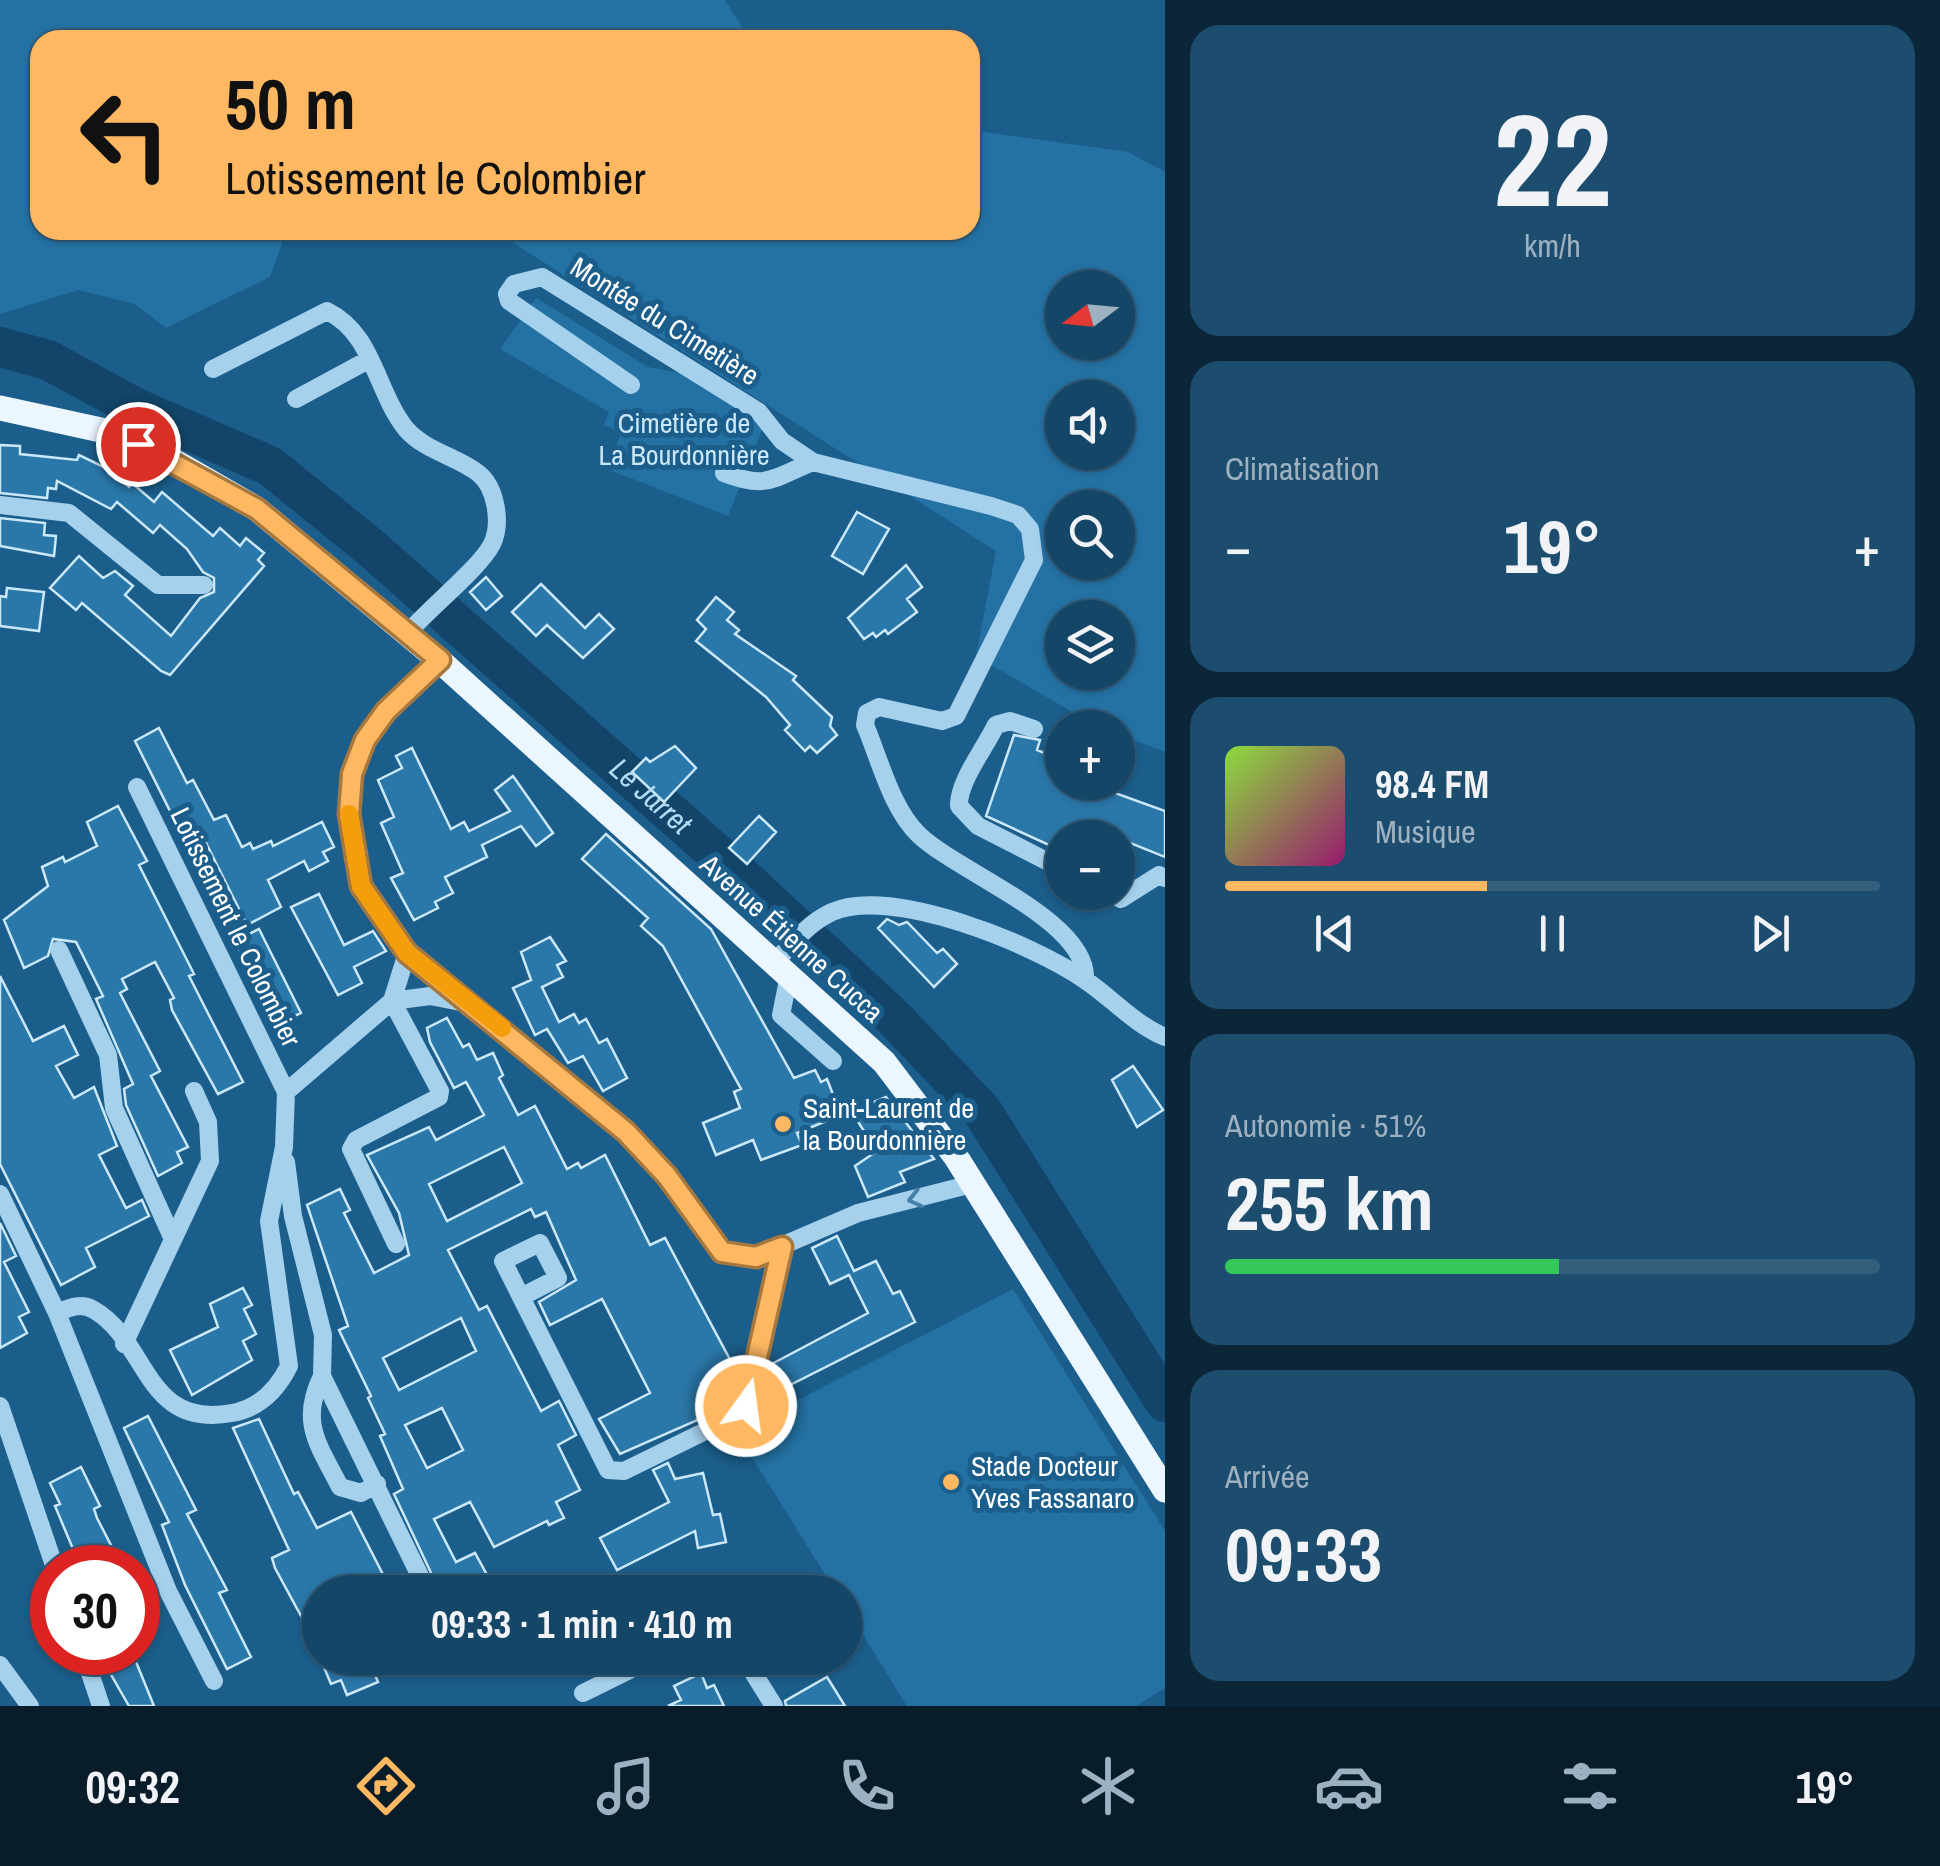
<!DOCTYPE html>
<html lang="fr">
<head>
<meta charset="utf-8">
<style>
	:root { --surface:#144668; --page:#1d4d6e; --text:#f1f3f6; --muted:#9db1c0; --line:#335e7c; --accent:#feb862 }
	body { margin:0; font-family:"Archivo Narrow",sans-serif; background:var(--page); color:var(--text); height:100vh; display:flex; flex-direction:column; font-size:38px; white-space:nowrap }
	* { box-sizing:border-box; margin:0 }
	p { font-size:32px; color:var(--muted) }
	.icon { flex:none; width:55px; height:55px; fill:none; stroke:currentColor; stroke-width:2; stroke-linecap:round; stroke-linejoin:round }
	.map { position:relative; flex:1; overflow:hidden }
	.drawer { display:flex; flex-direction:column; gap:25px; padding:25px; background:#0b2639; width:775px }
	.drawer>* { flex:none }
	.hud { position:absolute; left:30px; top:30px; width:950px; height:210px; border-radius:30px; box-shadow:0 2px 8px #0004,0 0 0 2px var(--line); background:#feb862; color:#111; overflow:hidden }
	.needle { width:65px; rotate:254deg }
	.fabs { position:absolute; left:1045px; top:270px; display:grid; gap:20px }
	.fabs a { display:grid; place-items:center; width:90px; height:90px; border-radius:50%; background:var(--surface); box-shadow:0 2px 8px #0004,0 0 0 2px var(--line); font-size:50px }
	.speed { position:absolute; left:30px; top:1545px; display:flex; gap:20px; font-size:50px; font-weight:700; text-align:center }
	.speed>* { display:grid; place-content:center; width:130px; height:130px; border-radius:50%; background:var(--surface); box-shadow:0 2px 8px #0004,0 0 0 2px var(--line); line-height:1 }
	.speed .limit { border:15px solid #d22; background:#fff; color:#111 }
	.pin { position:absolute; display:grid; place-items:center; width:85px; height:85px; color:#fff; margin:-42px; border:5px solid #fff; border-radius:50%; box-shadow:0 2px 10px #0007 }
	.me { position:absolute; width:110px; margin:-55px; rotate:14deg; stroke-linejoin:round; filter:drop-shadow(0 0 8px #0008) }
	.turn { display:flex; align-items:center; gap:35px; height:210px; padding:0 30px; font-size:45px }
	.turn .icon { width:130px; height:130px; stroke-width:2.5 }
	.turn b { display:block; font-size:70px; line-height:85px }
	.big { font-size:75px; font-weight:700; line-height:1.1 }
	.drawer .widget { flex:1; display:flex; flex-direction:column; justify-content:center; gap:15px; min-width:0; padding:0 35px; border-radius:30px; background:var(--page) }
	.drawer .dial { align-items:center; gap:0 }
	.dial b { font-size:130px; line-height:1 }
	.song { display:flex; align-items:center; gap:30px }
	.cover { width:120px; height:120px; border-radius:15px; background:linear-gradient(135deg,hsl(90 70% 55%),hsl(320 70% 35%)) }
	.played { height:10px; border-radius:5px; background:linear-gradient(90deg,var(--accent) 40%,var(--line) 40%) }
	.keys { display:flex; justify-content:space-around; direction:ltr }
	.heat { display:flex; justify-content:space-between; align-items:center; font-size:55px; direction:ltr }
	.charge { height:15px; border-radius:8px; background:linear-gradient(90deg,#34c759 51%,var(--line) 0) }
	.trip { position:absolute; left:302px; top:1575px; width:560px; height:100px; border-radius:50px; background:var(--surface); box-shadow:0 2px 8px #0004,0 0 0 2px var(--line); font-weight:700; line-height:100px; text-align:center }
	.dock { display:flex; height:160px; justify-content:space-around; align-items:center; background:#081c2a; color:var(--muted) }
	.dock .icon { width:70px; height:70px }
	.dock .on { color:var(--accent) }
	.dock b { font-size:45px; color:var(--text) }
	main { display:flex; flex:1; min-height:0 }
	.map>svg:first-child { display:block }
	.green { fill:#2472a4; fill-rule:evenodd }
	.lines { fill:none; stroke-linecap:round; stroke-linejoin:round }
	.river { stroke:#124569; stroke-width:40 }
	.building { fill:#2a77a9; stroke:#cbe8f9; stroke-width:2.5; fill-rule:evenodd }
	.minor { stroke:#a6d1ed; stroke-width:18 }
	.major { stroke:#ecf6ff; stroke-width:25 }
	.oneway { stroke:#4580a8 }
	.route-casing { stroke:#a57840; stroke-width:25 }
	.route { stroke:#feb862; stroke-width:18 }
	.slow { stroke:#f59e0b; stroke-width:18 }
	.poi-dot { fill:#feb862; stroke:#1b5e8b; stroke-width:4 }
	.labels { text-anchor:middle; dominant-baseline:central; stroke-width:10; stroke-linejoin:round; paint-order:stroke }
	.street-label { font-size:28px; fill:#fff; stroke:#1b5e8b }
	.park-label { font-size:28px; fill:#cbe8f9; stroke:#1b5e8b }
	.poi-label { font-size:28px; fill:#fff; stroke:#1b5e8b; text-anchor:start }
	.water-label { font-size:30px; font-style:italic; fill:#b2dbf4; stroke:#1b5e8b }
</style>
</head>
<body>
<main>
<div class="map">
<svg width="1165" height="1706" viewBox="0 0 1165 1706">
	<rect width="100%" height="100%" fill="#1b5e8b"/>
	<!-- green -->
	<path class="green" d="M0,0H725L750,40H40V230H287L270,277L166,328L135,304L78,290L0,314Z
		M970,130L1128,152L1165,172V752L1118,734V728L1093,724L976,656L996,551L515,244L501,230H970ZM1062,288H1118V342H1062ZM1062,398H1118V452H1062ZM1062,508H1118V562H1062ZM1062,618H1118V672H1062Z
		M536,298L648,367L686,374L756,418L762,430L728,516L607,469L621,433L604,425L609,412L500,349Z
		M1013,1289L1165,1531V1688L1136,1706H907L845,1606V1592H836L736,1432Z"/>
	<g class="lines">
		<!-- river -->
		<path class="river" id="s1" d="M0,347L48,360L136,408L270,466L370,547L725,861L896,1020L982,1111L1165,1402"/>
	</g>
	<!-- building -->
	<path class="building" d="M0,445L20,446V454L77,460L79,455L108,469L129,487L132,483L154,502L162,492L213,536L220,528L240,546L246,538L264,553L258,560L264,566L170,675L161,671L82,603L76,610L50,588L79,556L103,578L115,571L133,586L125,595L171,636L200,598L214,592V578L203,572L187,549L160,525L153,533L117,502L111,509L57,481L56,489L48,488L47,498L0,493Z
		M857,512L889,529L863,574L832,556Z
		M0,518L45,523L44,535L56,536L54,556L0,546Z
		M906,565L922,587L907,599L917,612L888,634L885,630L876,637L873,633L864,639L848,618Z
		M486,577L502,596L486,610L470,592Z
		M541,584L585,628L599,614L614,629L583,658L547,625L536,636L512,612Z
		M7,588L44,592L39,631L0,626V596L6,597Z
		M716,597L734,612L727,620L739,630L735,634L796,676L793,680L832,717L830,726L837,735L817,753L810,746L805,751L785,730L790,725L766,697L696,641L706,629L697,620Z
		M159,728L187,783L193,780L214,820L226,815L242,847L250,843L253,849L271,841L273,846L322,822L334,847L323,852L328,861L309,871L304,861L268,880L281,907L247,925L199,829L183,837L135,741Z
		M1014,735L1040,740L1037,750L1062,760V782H1119L1115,793L1165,811V857L1118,838H1062V851L986,816Z
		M675,746L696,768L664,802L632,772L646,758L650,762Z
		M412,748L451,829L464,822L469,831L510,811L495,790L513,776L553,833L536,846L521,826L482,845L487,857L445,877L453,893L435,902L438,908L414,920L391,878L403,873L381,823L394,817L378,780L402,768L396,756Z
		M118,806L147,861L139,865L194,974L189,976L243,1082L218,1094L172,1010L170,1000L174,998L155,962L122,979L127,989L120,993L160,1071L151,1076L188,1147L177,1152L182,1163L158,1176L126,1105L124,1089L133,1084L96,999L103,996L76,942L53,939L48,956L24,968L4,920L48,886L42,867L63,857L65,862L97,846L87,822Z
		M759,816L776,832L747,864L729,848Z
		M606,834L711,929L794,1078L815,1070L821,1082L827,1079L841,1115L797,1133L802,1145L761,1160L753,1140L716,1155L703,1123L740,1108L734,1092L741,1089L663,946L641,926L648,918L582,859Z
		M319,894L344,945L373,931L386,951L354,967L362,983L338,995L291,907Z
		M887,919L899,925L907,922L937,953L943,949L957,964L934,987L878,928Z
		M259,929L301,1013L274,1026L235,941Z
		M550,937L566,961L557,965L563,977L542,987L559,1022L574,1014L579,1023L586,1019L599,1043L607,1039L627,1078L603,1091L583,1056L568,1063L547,1029L535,1035L513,988L531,980L521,952Z
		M0,976L33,1041L64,1026L78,1055L56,1066L74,1098L94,1087L117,1146L99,1155L126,1208L142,1200L149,1216L86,1248L95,1267L61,1285L0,1164Z
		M447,1018L463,1047L469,1044L477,1060L493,1053L503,1075L499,1078L518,1115L535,1106L567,1169L578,1163L581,1168L605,1155L650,1245L665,1238L734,1367L701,1383L716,1412L620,1454L599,1419L650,1393L602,1299L550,1325L539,1302L576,1280L546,1212L535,1217L531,1209L448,1250L479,1310L487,1306L541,1411L559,1401L576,1435L558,1445L580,1490L556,1502L564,1518L549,1525L547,1521L494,1547L470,1502L434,1519L456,1562L475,1553L492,1584L477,1592H440L394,1494L403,1489L380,1436L385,1434L368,1398L371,1396L339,1330L348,1326L307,1205L340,1189L350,1210L344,1213L374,1273L409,1255L399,1213L367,1155L429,1127L436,1140L484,1115L466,1082L454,1088L430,1042L427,1028ZM504,1147L522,1183L447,1221L429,1184ZM461,1318L476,1351L399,1390L383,1358ZM442,1408L463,1450L427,1468L405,1425Z
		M1133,1066L1163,1110L1137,1127L1112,1080Z
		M886,1097L934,1159L900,1172L905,1182L868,1197L855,1166L877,1151L851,1111Z
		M0,1223L16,1256L4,1262L29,1312L19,1317L27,1333L0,1348Z
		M837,1236L854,1271L876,1261L893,1294L900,1291L915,1322L780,1390L768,1366L868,1313L849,1275L830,1284L812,1248Z
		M243,1288L252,1305L244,1309L256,1334L243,1341L252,1360L192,1395L170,1350L218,1327L210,1304Z
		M148,1416L196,1510L187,1514L227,1590L219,1593L251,1657L227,1669L185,1585L162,1525L169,1522L124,1428Z
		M259,1419L294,1494L298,1492L317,1528L351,1512L392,1592H320V1651L275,1568L272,1558L289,1550L233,1428Z
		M668,1463L675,1479L703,1473L713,1515L720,1514L726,1542L698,1548L695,1531L617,1570L600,1538L669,1502L653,1470Z
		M81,1467L100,1506L94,1509L97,1518L116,1555L108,1559L112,1568H81L55,1506L60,1504L50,1483Z
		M98,1652H132L154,1706H129Z
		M320,1658H368L378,1682L347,1695L341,1680L331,1684Z
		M701,1673L707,1688L714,1685L724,1706H668L681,1700L674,1686Z
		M827,1677L845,1706H786L785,1701Z"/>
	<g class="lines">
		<!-- minor -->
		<path class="minor" d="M213,369L327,311C374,334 375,390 406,429C425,451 456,456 478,473C496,487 502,523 492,544C480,568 428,609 408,633
			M631,385L509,301L507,294L514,284L542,277L759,412L782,441L813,462L991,506L1018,515L1030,529L1034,560L956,716L942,721L879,707L867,713L865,725C880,760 891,808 919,835C959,873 1089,921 1085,980
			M296,399L370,359
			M724,473C768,490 772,478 813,462
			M0,505L69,513L158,585H204
			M440,661L386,711L365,740L352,774L349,814L361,886L407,953L627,1132L667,1176L722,1252L756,1257L858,1213L972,1184
			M1034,729L1010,721L996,725C985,748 958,782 959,806L978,826L1062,869
			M137,787L286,1092
			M1108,892L1121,899L1159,875L1165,878
			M59,950L108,1055L114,1108L172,1237
			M775,962C793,943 808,923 832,912C892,886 1033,944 1085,980C1112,998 1134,1024 1165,1037
			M789,975L781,1015L833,1061
			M392,1001L440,1091L439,1097L356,1140L351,1149L396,1244
			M392,1001L430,996L466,1003
			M286,1162L293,1216L323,1335L322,1376L420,1576
			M0,1194L57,1313C69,1308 81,1302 94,1310C149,1342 144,1429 232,1413C260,1408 277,1390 289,1366L269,1221L284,1147L286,1092L392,1001L407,953
			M521,1297L503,1261L540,1243L558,1278L521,1297L608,1470L624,1471L738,1415L746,1406L782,1247
			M57,1313L168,1591L214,1681
			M124,1344L210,1161L208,1122L194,1091
			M322,1376C299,1423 319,1445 340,1487L361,1493L377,1484
			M0,1406L55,1568
			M83,1652L101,1706
			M744,1658L774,1706
			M0,1665L30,1706
			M583,1693L654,1658"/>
		<!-- major -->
		<path class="major" d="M0,408L110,432L165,456L257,509L440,661L884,1062L956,1157L1165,1490"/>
	</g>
	<!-- one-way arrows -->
	<defs><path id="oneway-chevron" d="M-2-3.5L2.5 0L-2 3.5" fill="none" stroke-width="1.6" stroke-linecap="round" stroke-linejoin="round" transform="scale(2.5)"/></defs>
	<use class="oneway" href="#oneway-chevron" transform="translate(915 1199) rotate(166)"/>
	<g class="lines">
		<!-- route casing -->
		<g class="route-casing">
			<path id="route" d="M138,444L257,509L440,660L386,711L365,740L352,774L349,814L361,886L407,953L626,1132L667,1176L722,1252L756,1257L782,1247L746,1406"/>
		</g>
		<!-- route -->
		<use href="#route" class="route"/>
		<!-- slow -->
		<path class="slow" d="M349,814L361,886L407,953L502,1028"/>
	</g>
	<!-- markers -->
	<g class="poi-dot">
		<circle cx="783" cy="1124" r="10"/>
		<circle cx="951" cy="1482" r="10"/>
	</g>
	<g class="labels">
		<!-- street labels -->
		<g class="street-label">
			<text transform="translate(665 321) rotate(32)">Montée du Cimetière</text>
			<text transform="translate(236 927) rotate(64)">Lotissement le Colombier</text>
			<text transform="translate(792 938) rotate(42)">Avenue Étienne Cucca</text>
		</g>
		<!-- park labels -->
		<g class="park-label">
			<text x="684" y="423">Cimetière de<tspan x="684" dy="32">La Bourdonnière</tspan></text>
		</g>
		<!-- poi labels -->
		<g class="poi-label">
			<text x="803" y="1108">Saint-Laurent de<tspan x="803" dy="32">la Bourdonnière</tspan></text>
			<text x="971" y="1466">Stade Docteur<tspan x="971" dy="32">Yves Fassanaro</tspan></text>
		</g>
		<!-- water labels -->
		<g class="water-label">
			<text stroke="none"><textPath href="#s1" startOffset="800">Le Jarret</textPath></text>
		</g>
	</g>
</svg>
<div class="fabs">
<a><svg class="needle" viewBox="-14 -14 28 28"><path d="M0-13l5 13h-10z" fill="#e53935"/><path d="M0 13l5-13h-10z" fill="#9db1c0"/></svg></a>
<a><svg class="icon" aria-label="sound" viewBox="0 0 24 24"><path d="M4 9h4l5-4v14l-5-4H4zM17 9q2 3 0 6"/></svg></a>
<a><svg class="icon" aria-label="search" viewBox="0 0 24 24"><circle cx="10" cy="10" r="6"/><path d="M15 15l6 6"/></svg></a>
<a><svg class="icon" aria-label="layers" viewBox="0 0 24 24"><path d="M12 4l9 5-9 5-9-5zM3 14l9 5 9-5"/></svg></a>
<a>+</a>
<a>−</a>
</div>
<div class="speed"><div class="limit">30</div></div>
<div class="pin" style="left:138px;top:444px;background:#d93025"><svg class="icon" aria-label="arrive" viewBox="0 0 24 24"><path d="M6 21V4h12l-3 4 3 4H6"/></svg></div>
<svg class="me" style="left:746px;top:1406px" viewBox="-20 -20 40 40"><circle r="17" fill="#feb862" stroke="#fff" stroke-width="3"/><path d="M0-11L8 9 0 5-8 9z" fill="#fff"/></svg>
<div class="trip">09:33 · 1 min · 410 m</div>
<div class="hud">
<div class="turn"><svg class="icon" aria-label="left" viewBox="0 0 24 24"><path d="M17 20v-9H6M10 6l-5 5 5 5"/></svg><div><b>50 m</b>Lotissement le Colombier</div></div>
</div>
</div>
<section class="drawer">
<div class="widget dial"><b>22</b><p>km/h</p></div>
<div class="widget"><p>Climatisation</p>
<div class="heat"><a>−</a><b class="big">19°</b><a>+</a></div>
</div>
<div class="widget">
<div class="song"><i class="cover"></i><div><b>98.4 FM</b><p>Musique</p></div></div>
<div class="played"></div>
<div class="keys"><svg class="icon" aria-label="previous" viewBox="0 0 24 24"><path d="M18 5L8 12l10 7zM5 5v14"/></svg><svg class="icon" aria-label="pause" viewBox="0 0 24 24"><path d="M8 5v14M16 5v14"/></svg><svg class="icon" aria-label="next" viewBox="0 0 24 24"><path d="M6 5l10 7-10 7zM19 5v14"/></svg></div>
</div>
<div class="widget"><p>Autonomie · 51%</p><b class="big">255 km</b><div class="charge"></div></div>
<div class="widget"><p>Arrivée</p><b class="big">09:33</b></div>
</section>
</main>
<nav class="dock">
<b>09:32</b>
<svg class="icon on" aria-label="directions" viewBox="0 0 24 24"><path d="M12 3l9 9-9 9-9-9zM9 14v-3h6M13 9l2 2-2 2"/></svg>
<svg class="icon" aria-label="music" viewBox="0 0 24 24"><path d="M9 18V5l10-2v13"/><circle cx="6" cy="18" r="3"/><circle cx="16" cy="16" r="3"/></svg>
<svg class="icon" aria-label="phone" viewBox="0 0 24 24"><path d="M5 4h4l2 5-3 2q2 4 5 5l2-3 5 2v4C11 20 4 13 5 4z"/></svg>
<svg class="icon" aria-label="climate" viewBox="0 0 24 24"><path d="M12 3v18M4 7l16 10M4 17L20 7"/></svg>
<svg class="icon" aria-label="car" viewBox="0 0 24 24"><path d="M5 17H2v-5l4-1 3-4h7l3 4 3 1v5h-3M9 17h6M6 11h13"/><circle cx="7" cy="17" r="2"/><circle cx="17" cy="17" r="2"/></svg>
<svg class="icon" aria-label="filters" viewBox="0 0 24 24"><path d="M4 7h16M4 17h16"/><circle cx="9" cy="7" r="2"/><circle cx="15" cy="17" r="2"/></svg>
<b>19°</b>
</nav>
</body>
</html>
